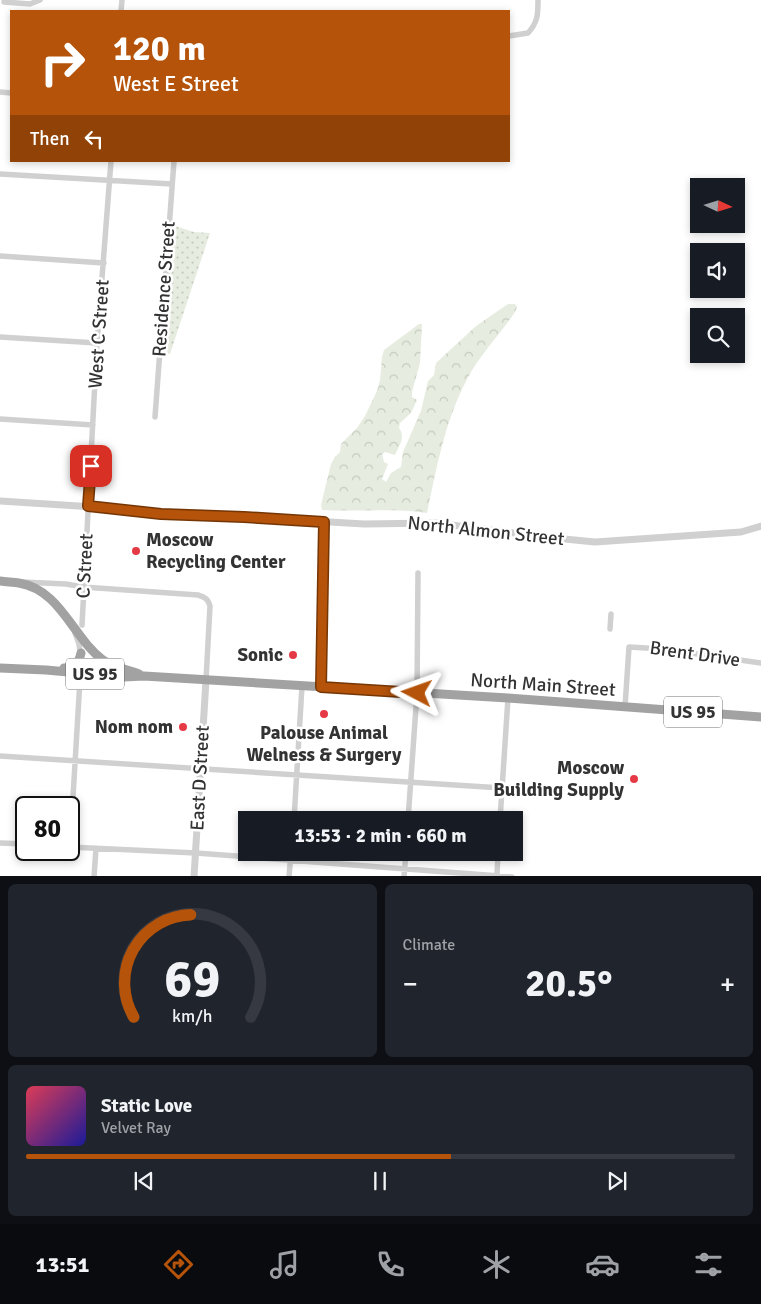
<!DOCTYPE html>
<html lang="en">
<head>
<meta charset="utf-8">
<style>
	:root { --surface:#171b24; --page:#20242c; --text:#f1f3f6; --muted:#9ea1a6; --line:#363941; --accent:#b45309 }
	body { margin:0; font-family:Signika,sans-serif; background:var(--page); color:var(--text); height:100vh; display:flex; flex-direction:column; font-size:19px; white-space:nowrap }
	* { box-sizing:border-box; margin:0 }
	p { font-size:16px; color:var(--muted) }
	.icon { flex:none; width:28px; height:28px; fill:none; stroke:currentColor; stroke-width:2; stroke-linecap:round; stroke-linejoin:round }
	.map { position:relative; height:876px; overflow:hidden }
	.panel { display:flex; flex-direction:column; gap:8px; padding:8px; background:#0d0f14; flex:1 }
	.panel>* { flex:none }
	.banner { position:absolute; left:10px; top:10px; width:500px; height:152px; border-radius:0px; box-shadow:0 2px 8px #0003; background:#b45309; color:#fff; overflow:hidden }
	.needle { width:32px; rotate:94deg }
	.fabs { position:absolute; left:690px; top:178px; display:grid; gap:10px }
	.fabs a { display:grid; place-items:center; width:55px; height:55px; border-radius:0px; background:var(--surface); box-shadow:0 2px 8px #0003; font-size:25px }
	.speed { position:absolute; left:15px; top:796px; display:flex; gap:10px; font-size:25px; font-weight:700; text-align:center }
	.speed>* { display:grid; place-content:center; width:65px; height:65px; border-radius:50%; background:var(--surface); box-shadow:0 2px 8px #0003; line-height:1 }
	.speed .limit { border:2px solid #111; border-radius:8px; background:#fff; color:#111 }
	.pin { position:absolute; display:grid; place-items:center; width:42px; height:42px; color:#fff; margin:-21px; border-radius:10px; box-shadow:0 2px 8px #0006 }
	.me { position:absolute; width:55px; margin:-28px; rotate:274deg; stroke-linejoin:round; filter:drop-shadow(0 0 4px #0008) }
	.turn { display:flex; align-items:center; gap:18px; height:105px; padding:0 20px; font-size:22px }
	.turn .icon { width:65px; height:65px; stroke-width:2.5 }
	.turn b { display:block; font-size:35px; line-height:42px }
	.then { display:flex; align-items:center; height:48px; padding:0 20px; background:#0003; gap:10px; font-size:19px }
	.big { font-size:38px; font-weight:700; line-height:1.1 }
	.panel .card { flex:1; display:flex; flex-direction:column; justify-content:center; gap:8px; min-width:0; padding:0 18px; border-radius:8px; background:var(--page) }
	.panel .dial { align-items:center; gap:0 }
	.dial svg { height:130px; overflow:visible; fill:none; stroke:var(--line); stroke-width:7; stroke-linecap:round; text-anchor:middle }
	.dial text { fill:var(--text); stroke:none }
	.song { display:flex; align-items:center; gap:15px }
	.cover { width:60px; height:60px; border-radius:8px; background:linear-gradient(135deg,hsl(350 70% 55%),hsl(240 70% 35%)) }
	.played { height:5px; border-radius:2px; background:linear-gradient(90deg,var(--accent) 60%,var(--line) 60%) }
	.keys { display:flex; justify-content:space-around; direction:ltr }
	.heat { display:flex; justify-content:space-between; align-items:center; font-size:28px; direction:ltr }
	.panel .tiles { flex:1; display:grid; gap:8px; grid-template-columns:1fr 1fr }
	.card:last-child { grid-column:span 2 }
	.trip { position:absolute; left:238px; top:811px; width:285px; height:50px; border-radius:0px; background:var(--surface); box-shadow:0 2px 8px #0003; font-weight:700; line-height:50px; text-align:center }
	.tab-bar { display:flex; height:80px; justify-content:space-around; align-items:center; background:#090b0e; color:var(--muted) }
	.tab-bar .icon { width:35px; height:35px }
	.tab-bar .active { color:var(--accent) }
	.tab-bar b { font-size:22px; color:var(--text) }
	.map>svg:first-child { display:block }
	.forest { fill:url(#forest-crowns) }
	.park { fill:url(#park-dots) }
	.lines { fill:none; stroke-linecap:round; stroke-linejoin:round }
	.minor { stroke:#d0d0d0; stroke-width:5.5 }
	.tertiary { stroke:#d0d0d0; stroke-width:7 }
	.trunk { stroke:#a2a2a2; stroke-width:9 }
	.route-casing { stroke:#753606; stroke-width:12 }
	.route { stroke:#b45309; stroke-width:9 }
	.poi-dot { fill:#e63946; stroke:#fff; stroke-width:2 }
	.labels { text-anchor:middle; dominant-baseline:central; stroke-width:5; stroke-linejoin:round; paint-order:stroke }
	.shield { fill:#fff; stroke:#707070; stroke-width:1 }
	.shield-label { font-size:18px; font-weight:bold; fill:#333 }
	.street-label { font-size:19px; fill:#333; stroke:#fff }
	.poi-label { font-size:19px; font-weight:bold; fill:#333; stroke:#fff; text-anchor:end }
</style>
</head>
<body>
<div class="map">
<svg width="761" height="877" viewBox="0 0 761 877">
	<defs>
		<pattern id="forest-crowns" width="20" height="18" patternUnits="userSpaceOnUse" patternTransform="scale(1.25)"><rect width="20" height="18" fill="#e6ecdf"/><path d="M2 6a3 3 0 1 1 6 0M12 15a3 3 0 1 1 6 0" fill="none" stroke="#c6cbc0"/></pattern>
		<pattern id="park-dots" width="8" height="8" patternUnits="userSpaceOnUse" patternTransform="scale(1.25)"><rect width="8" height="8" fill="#e6ecdf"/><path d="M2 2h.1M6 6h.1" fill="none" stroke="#c6cbc0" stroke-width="1.8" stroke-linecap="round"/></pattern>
	</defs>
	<rect width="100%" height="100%" fill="#fff"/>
	<!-- forest -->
	<path class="forest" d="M508,304H515L517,307L515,312C503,330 488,346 476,364C447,409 438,462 427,513C393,508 357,512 322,510L321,505L331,464L335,457L340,452L341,444L357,428L365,416L377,391L380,380L382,357L384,350L419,324H422L420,363L412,392V397L417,400L411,413L400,423L399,428C406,437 399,446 395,455L385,452L382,454L384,462L388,464L382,479L386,482L391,473L401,467L403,452L421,411L428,381L434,375L436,363L476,326Z"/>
	<!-- park -->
	<path class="park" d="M169,224L194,232L210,233L170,354L159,353Z"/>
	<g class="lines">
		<!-- minor -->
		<path class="minor" d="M4,2L30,4L40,0
			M121,11L122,0
			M509,36L528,33C538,22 538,14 538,0
			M0,92L11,93
			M0,174L172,184
			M0,256L104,263
			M0,337L97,343
			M155,417L174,161
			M0,419L93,425
			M22,582L66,584L83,587L198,595C205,597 208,599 210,606L206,680
			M82,625L97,343L111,161
			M610,629L611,614
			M81,668L113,667
			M321,687L324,522
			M625,707L629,647L663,649L761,663
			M0,756L502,788
			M294,820L302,686
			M408,820L417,693L418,573
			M500,820L508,698
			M0,843L26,844
			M69,847L196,853L512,877
			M70,847L81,663L79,644L75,633
			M497,875L498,852
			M94,877L96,848
			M289,877L291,852
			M404,877L406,852"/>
		<!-- tertiary -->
		<path class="tertiary" d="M0,501L94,507L182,516L244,517L364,524L436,523L544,537L595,542L741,532L761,526
			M194,877L206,680"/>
		<!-- trunk -->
		<path class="trunk" d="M0,581C6,582 13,582 19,583C61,590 72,637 103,660C115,668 126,669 139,674
			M0,668L46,670L124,677L144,676L508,698L761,717
			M64,668C74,668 79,663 81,653"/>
	</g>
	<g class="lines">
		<!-- route casing -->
		<g class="route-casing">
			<path id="route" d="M91,466L88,506L161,514L244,517L324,522L321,687L417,693"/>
		</g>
		<!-- route -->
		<use href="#route" class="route"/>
	</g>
	<!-- markers -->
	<g class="poi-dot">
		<circle cx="136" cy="551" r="5"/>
		<circle cx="293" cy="655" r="5"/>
		<circle cx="324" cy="714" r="5"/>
		<circle cx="183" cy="727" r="5"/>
		<circle cx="634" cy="779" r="5"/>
	</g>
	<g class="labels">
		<!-- shield labels -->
		<g class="shield">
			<rect x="66" y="658.5" width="58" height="31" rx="4"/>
			<rect x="664" y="696.5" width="58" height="31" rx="4"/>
		</g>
		<g class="shield-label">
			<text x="95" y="674">US 95</text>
			<text x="693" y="712">US 95</text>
		</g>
		<!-- street labels -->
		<g class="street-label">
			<text transform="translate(164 289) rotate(-86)">Residence Street</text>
			<text transform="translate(99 334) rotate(-86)">West C Street</text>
			<text transform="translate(486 531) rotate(6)">North Almon Street</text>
			<text transform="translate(85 566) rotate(-87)">C Street</text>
			<text transform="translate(695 654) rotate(8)">Brent Drive</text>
			<text transform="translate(543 685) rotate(4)">North Main Street</text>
			<text transform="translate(200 778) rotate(-87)">East D Street</text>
		</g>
		<!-- poi labels -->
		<g class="poi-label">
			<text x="146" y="540" text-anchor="start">Moscow<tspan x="146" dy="22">Recycling Center</tspan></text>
			<text x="283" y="655">Sonic</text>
			<text x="173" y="727">Nom nom</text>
			<text x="324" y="733" text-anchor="middle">Palouse Animal<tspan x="324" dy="22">Welness &amp; Surgery</tspan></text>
			<text x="624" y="768">Moscow<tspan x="624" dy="22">Building Supply</tspan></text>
		</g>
	</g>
</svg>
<div class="fabs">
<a><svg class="needle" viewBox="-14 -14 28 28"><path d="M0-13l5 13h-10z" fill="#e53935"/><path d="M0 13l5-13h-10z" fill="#9ea1a6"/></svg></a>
<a><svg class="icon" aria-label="sound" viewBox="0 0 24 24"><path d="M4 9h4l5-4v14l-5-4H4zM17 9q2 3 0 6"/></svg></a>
<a><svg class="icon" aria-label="search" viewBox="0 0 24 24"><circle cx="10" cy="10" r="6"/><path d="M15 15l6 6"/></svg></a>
</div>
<div class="speed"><div class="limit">80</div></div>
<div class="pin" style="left:91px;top:466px;background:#d93025"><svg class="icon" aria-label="arrive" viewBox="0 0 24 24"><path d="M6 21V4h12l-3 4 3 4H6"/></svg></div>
<svg class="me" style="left:417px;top:693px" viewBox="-20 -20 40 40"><path d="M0-17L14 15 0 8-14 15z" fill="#b45309" stroke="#fff" stroke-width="4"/></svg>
<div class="trip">13:53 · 2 min · 660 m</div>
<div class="banner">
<div class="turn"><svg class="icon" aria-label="right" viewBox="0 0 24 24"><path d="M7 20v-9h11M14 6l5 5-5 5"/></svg><div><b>120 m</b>West E Street</div></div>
<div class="then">Then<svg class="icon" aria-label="left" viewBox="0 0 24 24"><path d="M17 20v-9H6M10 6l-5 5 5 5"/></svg></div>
</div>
</div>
<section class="panel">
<div class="tiles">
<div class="card dial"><svg viewBox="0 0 100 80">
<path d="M14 69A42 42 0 1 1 86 69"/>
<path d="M14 69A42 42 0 0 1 49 6" stroke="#b45309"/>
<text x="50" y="56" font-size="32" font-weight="700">69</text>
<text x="50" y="72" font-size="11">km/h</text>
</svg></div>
<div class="card"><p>Climate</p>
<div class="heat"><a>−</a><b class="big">20.5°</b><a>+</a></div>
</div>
<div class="card">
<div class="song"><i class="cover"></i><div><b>Static Love</b><p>Velvet Ray</p></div></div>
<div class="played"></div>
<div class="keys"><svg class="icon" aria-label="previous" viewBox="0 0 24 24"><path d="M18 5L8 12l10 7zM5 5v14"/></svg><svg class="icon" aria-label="pause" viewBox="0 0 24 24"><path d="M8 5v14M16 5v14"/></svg><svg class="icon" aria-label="next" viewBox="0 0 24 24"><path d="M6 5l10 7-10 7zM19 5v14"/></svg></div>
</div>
</div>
</section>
<nav class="tab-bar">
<b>13:51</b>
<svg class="icon active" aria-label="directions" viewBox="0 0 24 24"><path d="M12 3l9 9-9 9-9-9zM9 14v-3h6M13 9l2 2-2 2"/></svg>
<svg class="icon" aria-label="music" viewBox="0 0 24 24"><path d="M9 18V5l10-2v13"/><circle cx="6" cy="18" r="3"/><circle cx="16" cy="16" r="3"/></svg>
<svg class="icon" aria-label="phone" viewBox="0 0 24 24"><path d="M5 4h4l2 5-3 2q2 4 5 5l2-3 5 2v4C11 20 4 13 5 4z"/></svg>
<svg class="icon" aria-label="climate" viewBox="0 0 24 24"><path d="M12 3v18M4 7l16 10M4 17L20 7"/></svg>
<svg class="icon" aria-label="car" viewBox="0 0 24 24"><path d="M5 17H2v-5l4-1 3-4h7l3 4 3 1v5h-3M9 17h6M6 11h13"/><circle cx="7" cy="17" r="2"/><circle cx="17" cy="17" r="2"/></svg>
<svg class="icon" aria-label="filters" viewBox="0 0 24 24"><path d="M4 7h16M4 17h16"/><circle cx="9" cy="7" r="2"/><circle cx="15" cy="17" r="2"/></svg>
</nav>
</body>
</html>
